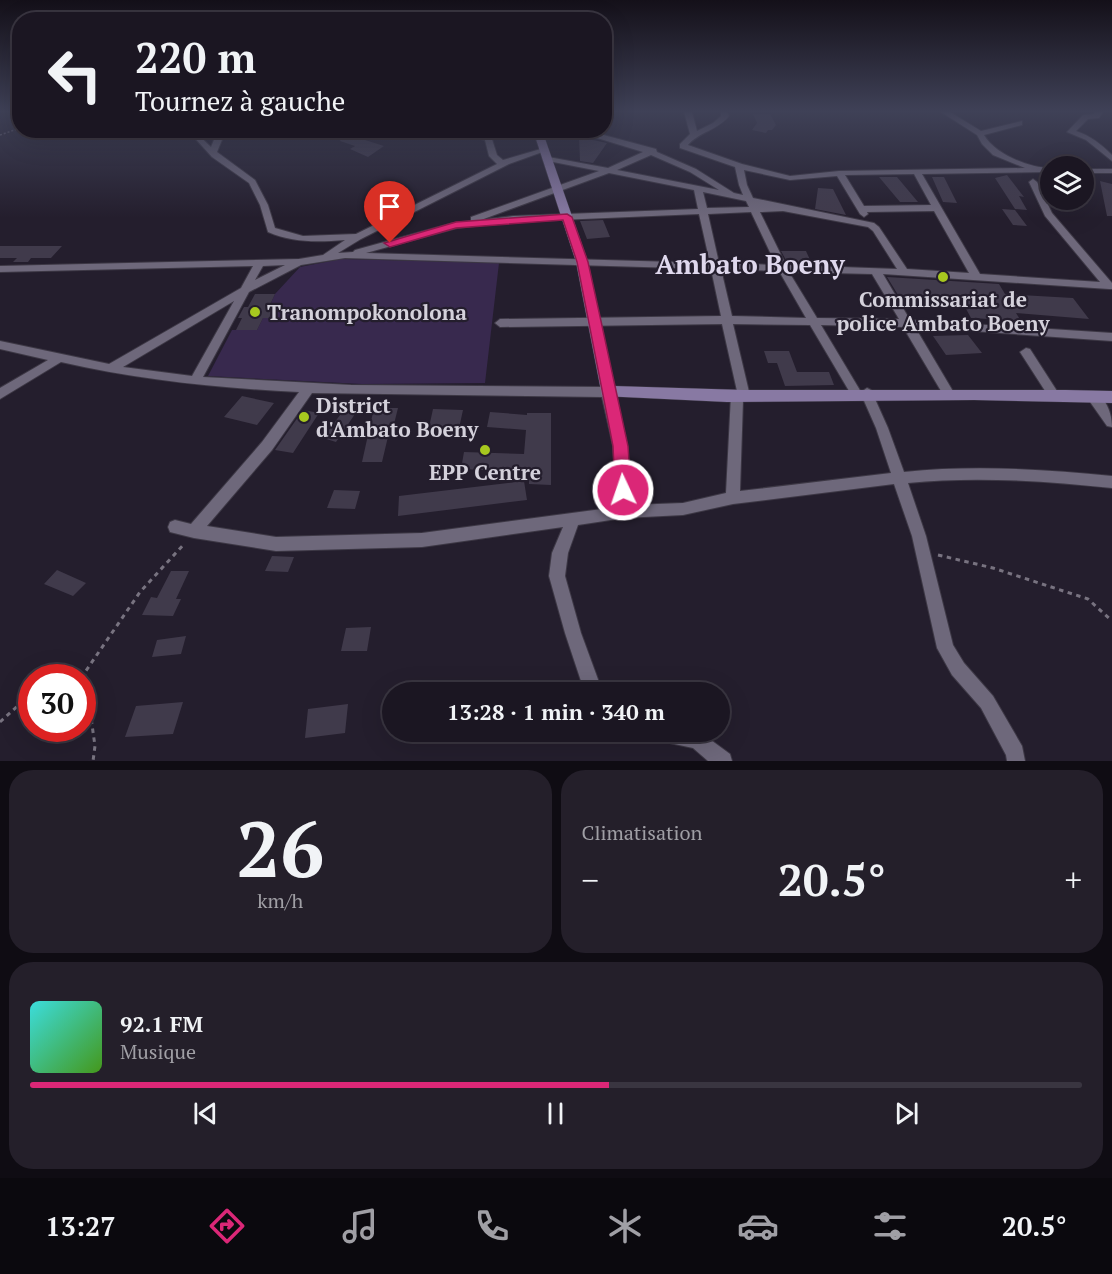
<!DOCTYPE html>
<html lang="fr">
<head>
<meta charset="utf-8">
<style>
	:root { --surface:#1b1622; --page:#241f2a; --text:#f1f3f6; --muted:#a09fa5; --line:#393540; --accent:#db2777 }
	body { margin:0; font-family:"PT Serif",serif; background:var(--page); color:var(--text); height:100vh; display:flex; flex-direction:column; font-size:22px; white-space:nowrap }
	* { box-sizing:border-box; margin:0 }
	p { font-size:20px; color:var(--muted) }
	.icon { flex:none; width:33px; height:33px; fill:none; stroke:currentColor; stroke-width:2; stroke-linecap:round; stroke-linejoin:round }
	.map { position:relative; height:761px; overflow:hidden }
	.side { display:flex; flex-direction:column; gap:9px; padding:9px; background:#0f0c13; flex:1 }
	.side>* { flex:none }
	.banner { position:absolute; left:12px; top:12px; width:600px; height:126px; border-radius:24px; box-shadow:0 6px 24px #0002,0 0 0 2px var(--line); background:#1b1622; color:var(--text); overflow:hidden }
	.fabs { position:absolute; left:1040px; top:156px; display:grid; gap:12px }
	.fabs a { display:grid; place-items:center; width:54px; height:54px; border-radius:50%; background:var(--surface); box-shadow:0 6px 24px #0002,0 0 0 2px var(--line); font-size:30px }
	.speed { position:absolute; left:18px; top:664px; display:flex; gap:12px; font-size:30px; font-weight:700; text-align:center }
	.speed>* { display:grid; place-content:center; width:78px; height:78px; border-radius:50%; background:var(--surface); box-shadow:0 6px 24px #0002,0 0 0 2px var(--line); line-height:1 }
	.speed .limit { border:9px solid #d22; background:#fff; color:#111 }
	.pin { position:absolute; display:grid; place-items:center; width:51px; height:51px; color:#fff; margin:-62px -26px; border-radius:50% 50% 50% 0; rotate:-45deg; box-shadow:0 0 6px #0007 }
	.pin .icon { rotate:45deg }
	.me { position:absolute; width:66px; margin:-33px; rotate:357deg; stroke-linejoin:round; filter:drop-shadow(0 0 4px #0008) }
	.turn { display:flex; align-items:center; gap:21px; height:126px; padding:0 24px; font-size:27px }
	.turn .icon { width:78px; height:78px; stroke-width:2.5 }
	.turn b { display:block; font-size:42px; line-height:51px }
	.big { font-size:45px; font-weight:600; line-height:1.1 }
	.side .widget { flex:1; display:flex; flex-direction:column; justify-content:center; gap:9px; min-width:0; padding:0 21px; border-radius:24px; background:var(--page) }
	.side .dial { align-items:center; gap:0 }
	.dial b { font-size:78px; line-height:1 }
	.song { display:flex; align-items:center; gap:18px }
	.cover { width:72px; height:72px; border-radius:9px; background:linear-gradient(135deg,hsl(180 70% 55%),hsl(100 70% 35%)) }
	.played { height:6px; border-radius:3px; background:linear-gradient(90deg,var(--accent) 55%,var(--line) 55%) }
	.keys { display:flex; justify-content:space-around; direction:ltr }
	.heat { display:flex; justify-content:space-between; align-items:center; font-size:33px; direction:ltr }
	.side .tiles { flex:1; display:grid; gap:9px; grid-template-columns:1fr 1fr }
	.widget:last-child { grid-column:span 2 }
	.trip { position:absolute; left:382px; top:682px; width:348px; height:60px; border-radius:30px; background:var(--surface); box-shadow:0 6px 24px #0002,0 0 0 2px var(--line); font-weight:600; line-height:60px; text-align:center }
	.dock { display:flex; height:96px; justify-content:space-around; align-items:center; background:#0b090e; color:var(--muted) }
	.dock .icon { width:42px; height:42px }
	.dock .on { color:var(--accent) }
	.dock b { font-size:27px; color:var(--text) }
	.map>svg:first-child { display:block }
	.green { fill:#38294e }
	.building { fill:#403a4b }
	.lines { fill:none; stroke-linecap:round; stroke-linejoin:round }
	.street-casing { stroke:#3d3845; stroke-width:2 }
	.secondary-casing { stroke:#3d3845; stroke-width:1 }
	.path-far1 { stroke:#787380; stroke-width:1.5; stroke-dasharray:2 2; stroke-linecap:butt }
	.path { stroke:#787380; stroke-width:3; stroke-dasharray:4.5 4.5; stroke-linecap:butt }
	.street { fill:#6e687b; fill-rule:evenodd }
	.secondary { fill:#8879a3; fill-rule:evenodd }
	.route { fill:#db2777; stroke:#8e194d; stroke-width:1.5 }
	.poi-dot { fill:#a7c81f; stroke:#241e2d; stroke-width:2 }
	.labels { text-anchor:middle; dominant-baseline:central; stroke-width:4.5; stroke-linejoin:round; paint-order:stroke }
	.poi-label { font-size:21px; font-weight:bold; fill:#d4d1db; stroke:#241e2d }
	.district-label { font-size:27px; font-weight:bold; fill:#dfd8ed; stroke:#241e2d }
</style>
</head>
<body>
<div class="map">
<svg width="1112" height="761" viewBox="0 0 1112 761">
	<rect width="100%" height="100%" fill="#241e2d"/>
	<!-- green -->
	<path class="green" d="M341,259L499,263L485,383L362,384L208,376L232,330H257L263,318H269L274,307H269L275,294L300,267Z"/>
	<!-- building -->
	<path class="building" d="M753,114H770L776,125L772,130H768L766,133L752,130L757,123Z
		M343,133L384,146L368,157L350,149L355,146L340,141Z
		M579,137L607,143L593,163L580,161Z
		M1007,175L1024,197L1019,196L1027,210L1015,209L995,178Z
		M879,177H897L918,202H900Z
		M932,177H944L957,203L943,202Z
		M1100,181L1112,184V216H1107Z
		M818,188L833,189L846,215L815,209Z
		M1002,209L1015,210L1027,226L1013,225Z
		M603,220L610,237L587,239L580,221Z
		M0,246H62L51,258H31L28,262H13L17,258H0Z
		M781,251H806L811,262H787Z
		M887,277L999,284L1005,294L1073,298L1089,319L1016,313L1021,321L971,318L965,307L903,303Z
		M255,294H275L269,307H274L269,318H263L257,330H236L242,318H238L244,307H248Z
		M968,335L982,353L946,355L933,336Z
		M764,351H789L797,372H829L834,385L785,386L777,363H768Z
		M242,396L274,403L257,425L224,417Z
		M374,408H398L394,424H391L382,462H362Z
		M433,409L463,410L458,433L428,432Z
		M303,410L319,413L293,453L275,450Z
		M343,411L355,414L336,442L323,438Z
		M490,412L527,415V413H551V485L529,484V472L461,469L464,452L524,454L526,430L487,427Z
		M524,481L527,500L398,516L399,496Z
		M334,490L360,491L355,509L327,508Z
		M272,556L294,557L288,572L265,571Z
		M57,570L86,583L73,596L44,584Z
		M171,571H189L176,599H181L173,616L142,615L151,597L157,598Z
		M371,627L367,651H341L346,628Z
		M186,636L181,654L152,657L157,640Z
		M183,702L173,734L125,737L136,706Z
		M348,704L345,733L305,738L308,709Z"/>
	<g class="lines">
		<!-- street casing -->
		<g class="street-casing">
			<path id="street" d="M684,112H692L697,131L713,123L721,116V112H727L729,116C718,130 699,132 688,145L742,164L790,176L839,171L1025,168L993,155L982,144L977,135L941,112H950L981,131L1022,121V125L984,135C995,154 1029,168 1050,168V172L922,174L980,274L1100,282L1045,216L1029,182L1033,179L1037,182L1052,213L1112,283V289H1109L883,274L910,320L1112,333V341L915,327L954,393L952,396H944L903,327L821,325L861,392L867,388L871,390L888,428L904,472C973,465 1043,469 1112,476V488C1044,481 976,476 908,483L926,536L953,645L964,663L993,696L1022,746L1025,761H1007L1006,755L981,708L952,675L937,648L912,536L894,484L733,504L683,515L624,518L578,525L568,553L565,576L581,633L603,693H585L565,633L549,576L552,553L563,527L422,547L276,551L194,538L170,532L168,527L170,522L175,520L191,524L262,442L299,392C218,388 140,380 61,362L0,399V388L48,360L0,349V341L109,364L241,288L253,266L0,272V266L299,259L323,255L345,240C318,242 293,243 268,232L260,205L249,183L212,157L192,135L128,130L194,131L211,147L218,130H226L217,152L255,180L268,205L275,228L303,236L356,234L497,164L489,156L485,140L447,130H463L491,136L497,155L503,160L544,148L548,150L509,164L361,239L338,253L353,252L355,250L453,223L471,221V217L599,171L543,160V156L608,168L643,152L571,130H585L656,149L657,152L696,169L734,193L743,195L739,185L735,167L680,148V144L690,134ZM651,155L690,172L719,190L617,170ZM744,170L790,180L837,176L860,214L864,217L868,214L867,212L934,211L969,273L907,269L879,227L874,223L753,198L747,185ZM609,173L694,190L698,209L513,216L481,220ZM914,174L931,205L864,206L845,175ZM703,192L746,201L749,207L707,208ZM783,211L868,227L873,231L897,269L786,265L760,212ZM751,212L776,265L719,263L708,214ZM699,214L710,263L366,253L457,228L513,222ZM345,258L711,269L721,316L500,319L495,323L500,327L722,324L737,391L731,395L726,493L683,503L631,505L627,446L613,392L611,389L607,387L351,385L203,377L249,292L301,265ZM285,265L255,280L263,266ZM721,269L779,271L806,318L732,316ZM789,272L872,274L899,319L817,318ZM234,301L192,376L123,367ZM733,324L810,325L852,396L856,398L861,394L876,428L891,473L740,491L743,400L748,399L750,396ZM312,393L602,397L613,446L617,507L422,533L276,537L207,526L272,450Z
				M1095,112H1103L1099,118L1088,119L1076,131C1091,136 1101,144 1112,155V161L1086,140L1067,132L1083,115L1094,114Z
				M1083,169H1112V173H1083Z
				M1026,348L1030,349L1057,391L1059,394L1057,397H1049L1020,352Z
				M1092,391C1106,397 1112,413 1112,427L1107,426L1088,399L1086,396L1088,393Z
				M649,732H700L730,754L732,761H708L693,748L651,739Z"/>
		</g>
		<!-- secondary casing -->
		<g class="secondary-casing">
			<path id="secondary" d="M533,130H542L588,262L614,386L744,390H1066L1112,391V403L974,400L727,402L602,396L576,262Z"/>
		</g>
		<!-- path-far1 -->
		<path class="path-far1" d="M0,135L20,128"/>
		<!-- path -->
		<path class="path" d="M938,555L993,568L1088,599L1112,621
			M85,675L95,746L93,761
			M81,678L140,592L185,543
			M0,722L21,703L32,699"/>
		<!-- street -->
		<use href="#street" class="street"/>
		<!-- secondary -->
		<use href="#secondary" class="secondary"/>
	</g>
	<!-- sky -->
	<linearGradient id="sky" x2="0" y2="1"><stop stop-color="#141019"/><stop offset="0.51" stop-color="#3f4157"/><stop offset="1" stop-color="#3f4157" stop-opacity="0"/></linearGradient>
	<rect width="1112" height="218" fill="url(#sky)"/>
	<!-- route -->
	<path class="route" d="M567,214L572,217L588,262L601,321L628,446L631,490L628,495L623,497L617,495L615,490L613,446L577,262L563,220L456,228L390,247L384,243L456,222Z"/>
	<!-- markers -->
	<g class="poi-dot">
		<circle cx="943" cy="277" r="6"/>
		<circle cx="255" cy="312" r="6"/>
		<circle cx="304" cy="417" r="6"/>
		<circle cx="485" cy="450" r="6"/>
	</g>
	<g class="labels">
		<!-- poi labels -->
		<g class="poi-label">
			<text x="943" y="299">Commissariat de<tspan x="943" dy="24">police Ambato Boeny</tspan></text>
			<text x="267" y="312" text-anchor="start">Tranompokonolona</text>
			<text x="316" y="405" text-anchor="start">District<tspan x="316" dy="24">d'Ambato Boeny</tspan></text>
			<text x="485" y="472">EPP Centre</text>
		</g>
		<!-- district labels -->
		<g class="district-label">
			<text x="750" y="264">Ambato Boeny</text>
		</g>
	</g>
</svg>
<div class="fabs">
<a><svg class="icon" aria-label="layers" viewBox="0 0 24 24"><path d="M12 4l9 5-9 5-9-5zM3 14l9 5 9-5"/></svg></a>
</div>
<div class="speed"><div class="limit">30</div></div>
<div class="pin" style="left:390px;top:243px;background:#d93025"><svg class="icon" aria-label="arrive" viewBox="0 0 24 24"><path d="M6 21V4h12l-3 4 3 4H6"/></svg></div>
<svg class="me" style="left:623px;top:490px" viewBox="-20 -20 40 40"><circle r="17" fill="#db2777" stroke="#fff" stroke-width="3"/><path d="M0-11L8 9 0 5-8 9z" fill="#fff"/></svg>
<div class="trip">13:28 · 1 min · 340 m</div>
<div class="banner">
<div class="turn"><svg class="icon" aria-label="left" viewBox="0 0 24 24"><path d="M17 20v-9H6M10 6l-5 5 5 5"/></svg><div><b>220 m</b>Tournez à gauche</div></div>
</div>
</div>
<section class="side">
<div class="tiles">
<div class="widget dial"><b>26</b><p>km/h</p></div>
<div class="widget"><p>Climatisation</p>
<div class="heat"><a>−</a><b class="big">20.5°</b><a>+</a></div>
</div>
<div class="widget">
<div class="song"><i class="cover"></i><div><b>92.1 FM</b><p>Musique</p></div></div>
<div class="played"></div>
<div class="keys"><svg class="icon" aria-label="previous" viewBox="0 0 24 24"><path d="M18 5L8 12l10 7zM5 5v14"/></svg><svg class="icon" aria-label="pause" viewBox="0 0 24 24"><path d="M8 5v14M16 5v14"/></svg><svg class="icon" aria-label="next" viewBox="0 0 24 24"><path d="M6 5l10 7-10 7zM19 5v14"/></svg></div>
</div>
</div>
</section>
<nav class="dock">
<b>13:27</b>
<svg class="icon on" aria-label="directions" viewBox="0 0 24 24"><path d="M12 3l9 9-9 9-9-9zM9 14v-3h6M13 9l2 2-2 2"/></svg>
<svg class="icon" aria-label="music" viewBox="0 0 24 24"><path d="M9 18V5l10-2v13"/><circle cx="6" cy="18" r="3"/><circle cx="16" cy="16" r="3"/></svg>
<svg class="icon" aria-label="phone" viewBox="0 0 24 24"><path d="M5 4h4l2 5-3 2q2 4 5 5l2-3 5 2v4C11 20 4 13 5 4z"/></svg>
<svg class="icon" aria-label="climate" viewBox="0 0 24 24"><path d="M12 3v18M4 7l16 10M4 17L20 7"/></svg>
<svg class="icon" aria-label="car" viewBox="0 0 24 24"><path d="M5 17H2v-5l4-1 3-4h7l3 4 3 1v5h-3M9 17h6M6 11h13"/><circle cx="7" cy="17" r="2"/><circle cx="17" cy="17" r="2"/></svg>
<svg class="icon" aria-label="filters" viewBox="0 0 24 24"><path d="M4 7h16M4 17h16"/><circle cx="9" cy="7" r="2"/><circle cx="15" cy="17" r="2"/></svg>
<b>20.5°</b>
</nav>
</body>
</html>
